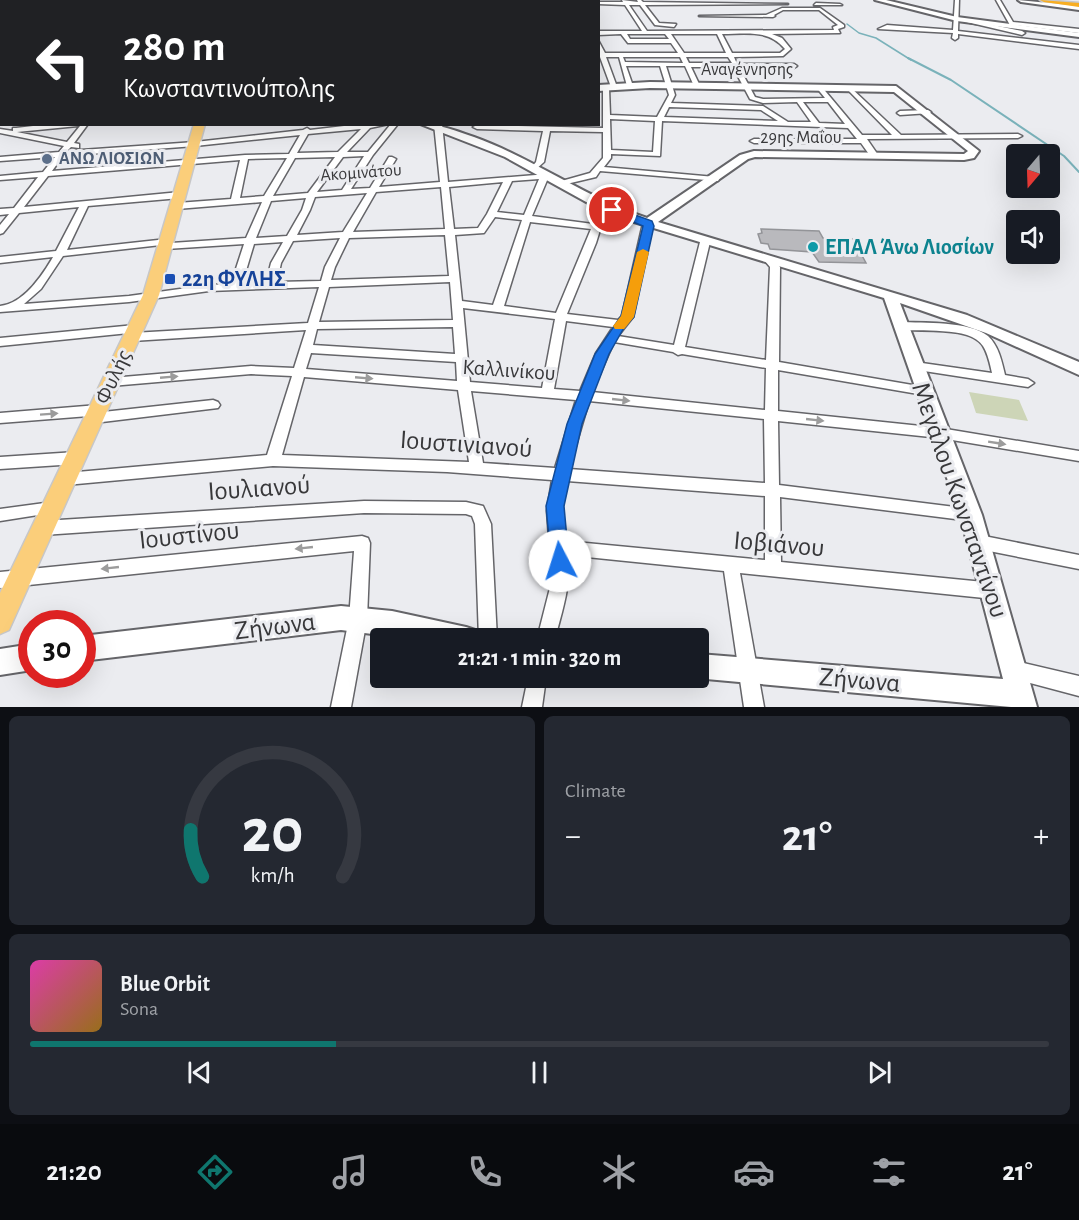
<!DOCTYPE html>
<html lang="en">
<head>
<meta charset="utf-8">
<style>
	:root { --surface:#171b24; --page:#242831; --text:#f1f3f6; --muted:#9ea1a6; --line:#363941; --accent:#0f766e }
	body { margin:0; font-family:"Alegreya Sans",sans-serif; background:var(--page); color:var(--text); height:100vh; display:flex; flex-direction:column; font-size:22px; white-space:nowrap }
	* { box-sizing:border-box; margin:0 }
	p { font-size:20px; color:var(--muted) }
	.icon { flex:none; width:33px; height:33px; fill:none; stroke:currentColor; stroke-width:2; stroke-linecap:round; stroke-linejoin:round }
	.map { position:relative; height:707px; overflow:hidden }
	.side { display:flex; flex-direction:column; gap:9px; padding:9px; background:#0d0f14; flex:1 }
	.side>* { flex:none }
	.hud { position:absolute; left:0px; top:0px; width:600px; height:126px; box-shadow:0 6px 24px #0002; background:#202124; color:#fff; overflow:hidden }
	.needle { width:39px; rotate:199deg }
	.buttons { position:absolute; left:1006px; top:144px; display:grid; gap:12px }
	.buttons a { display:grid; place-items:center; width:54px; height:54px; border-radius:6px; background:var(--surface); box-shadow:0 6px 24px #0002; font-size:30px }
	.speed { position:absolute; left:18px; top:610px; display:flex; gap:12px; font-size:30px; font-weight:700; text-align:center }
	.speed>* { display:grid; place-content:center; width:78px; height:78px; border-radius:50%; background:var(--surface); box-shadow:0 6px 24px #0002; line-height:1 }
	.speed .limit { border:9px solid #d22; background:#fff; color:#111 }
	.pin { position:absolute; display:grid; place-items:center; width:51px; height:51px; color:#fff; margin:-26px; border:3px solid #fff; border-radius:50%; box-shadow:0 2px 6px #0007 }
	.me { position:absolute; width:66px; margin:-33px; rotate:355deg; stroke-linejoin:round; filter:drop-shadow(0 0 4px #0008) }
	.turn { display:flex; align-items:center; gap:21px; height:126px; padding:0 24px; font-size:27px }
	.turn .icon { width:78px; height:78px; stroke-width:2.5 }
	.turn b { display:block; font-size:42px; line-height:51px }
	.big { font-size:45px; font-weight:600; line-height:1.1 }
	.side .tile { flex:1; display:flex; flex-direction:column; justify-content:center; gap:9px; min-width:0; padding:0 21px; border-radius:9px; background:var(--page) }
	.side .dial { align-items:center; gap:0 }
	.dial svg { height:156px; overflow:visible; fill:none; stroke:var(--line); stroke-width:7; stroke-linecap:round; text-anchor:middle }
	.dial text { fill:var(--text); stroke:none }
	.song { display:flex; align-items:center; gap:18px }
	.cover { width:72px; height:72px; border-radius:9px; background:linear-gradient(135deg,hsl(320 70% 55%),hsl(40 70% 35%)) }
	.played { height:6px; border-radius:3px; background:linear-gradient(90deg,var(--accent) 30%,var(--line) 30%) }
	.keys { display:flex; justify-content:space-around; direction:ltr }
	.heat { display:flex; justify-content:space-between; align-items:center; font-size:33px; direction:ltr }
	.side .tiles { flex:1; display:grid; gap:9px; grid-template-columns:1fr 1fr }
	.tile:last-child { grid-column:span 2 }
	.trip { position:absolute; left:370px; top:628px; width:339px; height:60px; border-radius:6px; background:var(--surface); box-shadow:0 6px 24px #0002; font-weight:600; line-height:60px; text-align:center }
	.menu { display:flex; height:96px; justify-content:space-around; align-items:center; background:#090b0e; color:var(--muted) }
	.menu .icon { width:42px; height:42px }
	.menu .selected { color:var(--accent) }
	.menu b { font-size:27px; color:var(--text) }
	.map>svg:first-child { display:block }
	.green { fill:#cdd5b7 }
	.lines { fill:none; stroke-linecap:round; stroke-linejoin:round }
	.stream-far1 { stroke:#7ab2ba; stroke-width:1.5 }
	.stream { stroke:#7ab2ba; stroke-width:2 }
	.building { fill:#b9b9bd; stroke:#939498; stroke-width:1.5 }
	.street-casing { stroke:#656569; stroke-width:3 }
	.secondary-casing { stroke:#656569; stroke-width:4 }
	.primary-casing { stroke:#c7c7c8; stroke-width:3 }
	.highway-casing { stroke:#c7c7c8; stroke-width:3 }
	.street { fill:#fff; fill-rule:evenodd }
	.secondary { fill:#fff; fill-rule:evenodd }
	.primary { fill:#fbce7a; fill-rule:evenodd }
	.highway { fill:#f8ae22; fill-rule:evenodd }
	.oneway { fill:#9c9c9c }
	.route { fill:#1a73e8; stroke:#114b97; stroke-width:1.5 }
	.slow { fill:#f59e0b }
	.service-dot { fill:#5c6f8a; stroke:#ebecf0; stroke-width:2 }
	.culture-dot { fill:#0f9aa8; stroke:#ebecf0; stroke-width:2 }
	.transit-dot { fill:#1a4fb4; stroke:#ebecf0; stroke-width:2 }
	.labels { text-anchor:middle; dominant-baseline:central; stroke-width:6; stroke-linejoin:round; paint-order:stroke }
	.far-street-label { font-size:18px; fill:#38383a; stroke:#ebecf0 }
	.far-service-label { font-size:18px; font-weight:bold; fill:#4e5e75; stroke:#ebecf0; text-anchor:start }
	.culture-label { font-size:22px; font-weight:bold; fill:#0d838f; stroke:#ebecf0; text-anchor:start }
	.transit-label { font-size:22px; font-weight:bold; fill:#164399; stroke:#ebecf0; text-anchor:start }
	.street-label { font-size:22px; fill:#38383a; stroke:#ebecf0 }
	.near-street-label { font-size:27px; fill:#38383a; stroke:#ebecf0 }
</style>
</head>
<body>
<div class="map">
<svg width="1079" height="707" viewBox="0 0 1079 707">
	<rect width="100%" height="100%" fill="#ebecf0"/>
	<!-- green -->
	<path class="green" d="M969,392L1019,400L1028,421L976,413Z"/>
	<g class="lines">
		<!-- stream-far1 -->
		<path class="stream-far1" d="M847,24L859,33L876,38L911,60"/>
		<!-- stream -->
		<path class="stream" d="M908,58L951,80L1064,156L1079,172"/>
	</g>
	<!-- building -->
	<path class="building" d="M761,229L819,231L823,238L853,239L866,263L819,262L812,252L770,249L768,244L761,243L758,234L762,233Z"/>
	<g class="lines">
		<!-- street casing -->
		<g class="street-casing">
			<path id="street" d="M36,0H42L33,2Z
				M87,0H93L84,2Z
				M126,0H132L123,2Z
				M162,0H167L161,2Z
				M208,0H218L208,2Z
				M319,0H323L318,2Z
				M403,0H407V2H403Z
				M444,0H448L443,2Z
				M485,0H489V2H485Z
				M545,0H549L550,2H545Z
				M579,0H584L585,2H580Z
				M622,0L638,2L637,0H641L643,2L788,4L645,5L659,23L676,24L674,27L655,25L640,5H629L647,31L834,30L833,27L838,25L819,10H783L774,15L775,16L773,17L699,16L766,15L782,8H820L844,25V27L838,29L840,33L772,34L782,38L791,49L783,56L734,57L737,64H794L797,66L794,68L739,67L755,97L763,99L825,98L816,87L821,86L862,135H892L847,89V87L849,86L901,135L1018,134L1022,136L1018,138L867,139L878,155L874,157H871L861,143H754L750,141L754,139H857L848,128L662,121L660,156L611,154V158L604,167L715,177L719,179L718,181L600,171L596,177L558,186V182L590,173L603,158V132L550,131L544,162L535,170L531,168L536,162L543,131L477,129L473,127L477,125L603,128V88L606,86L609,88L610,115L657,117L669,95L660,66H626L633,86L630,88L627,86L619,57H606L617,87L614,89L611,87L600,57H598V40L605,53H678L671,43H628L621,34L598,35V31H642L625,5L598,4V2H623ZM627,34H665L669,39H630ZM671,34H717L726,53H684ZM722,34C746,34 769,29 785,49L780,53H732ZM623,57H680L683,63L625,62ZM686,57H728L732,63H689ZM666,66H685L694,86L697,88L700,86L691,67H733L750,99L763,103L797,102L811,122H788L763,106L671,103L675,95ZM803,102H828L845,124L819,123ZM669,107L761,110L778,121L664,117ZM610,119L655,121L653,152L611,150Z
				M955,0H959L958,31L1079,45V49L958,34V38L955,40L952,38L953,33L878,29L887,25L953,30Z
				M996,0H1000L1013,22L1079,29V33L1015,25V27H1011Z
				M816,3L840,4L842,5H814Z
				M0,11H2V13H0Z
				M969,20L1022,31L1025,33L1022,35L967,22Z
				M0,27H2V31H0Z
				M2,44V48L0,49V45Z
				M2,64V68L0,69V65Z
				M928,110L931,112L930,113L900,115L897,113L900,111Z
				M50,124H88L74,143L79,144V148L71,147L67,151L195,142L303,130L307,128L310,130L361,124H389L370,128L347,152H368L391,124H398L373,155L351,189L370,188L389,157H392L396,159L379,187L440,182L434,124H442L448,182L548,174L552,176L548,178L532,216L593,224L600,205L603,204L607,207L596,243L567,314L618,320L622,316L643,223L645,221H651L653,223L633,317L618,336L674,345L700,242L702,240H708L710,242L685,347L766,360L770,267L765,261L770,258L774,259L780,267L779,362L924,387L929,388L930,391L929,394L924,395L778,370V411L940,428L1079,451V461L940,438L778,421L779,485L971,509L976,510L979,515L976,520L971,521L780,497L781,562L994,583L1000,585L1003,591L1000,597L994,599L740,573L764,707H744L724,571L567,555C572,585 562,610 555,639H537L552,580L547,511L552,480L447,472L273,466L66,485L61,483L59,479L61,475L66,473L267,455L292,376L251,374L111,386L105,382L111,378L251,366L294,368L306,330L132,341L126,337L132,333L308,323L319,287L209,291L129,302L0,312V306C23,304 42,276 53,257L0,263V257L56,251L79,207L19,213L3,233L0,234V225L9,214L0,215V209L14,208L38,177L0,180V176L43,172L55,157L0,161V157L59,152L64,146L0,133V129L13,131V128H16ZM78,126H80L67,142L17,132ZM361,129L338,152L297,153L308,134ZM300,135L289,154L245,155L52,171L63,156L195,146ZM364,156L342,190L317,192L343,157ZM335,157L308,193L273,196L295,158ZM287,158L264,196L240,198L248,159ZM240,160L231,199L177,203L173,206L177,209L262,202L246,238L171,243L170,240L167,239L67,250L88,206L180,198L184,195L180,192L24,207L48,176ZM539,179L524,215L497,212L512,181ZM503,182L487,214L478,228L454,229L449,187ZM441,187L445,229L353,232L376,192ZM367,193L343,232L297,235L310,210L315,197ZM306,198L302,210L287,236L256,238L271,201ZM495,217L522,220L493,305L462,301L455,235L484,233ZM530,222L591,229L556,313L504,306ZM445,235L449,276L331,280L335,267L349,238ZM340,238L325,267L321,281L277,282L281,263L293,241ZM283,242L271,263L266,283L242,284L254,244ZM244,244L231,284L209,285L129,296L24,304L41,289L63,256L161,245L166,249ZM450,282L453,320L319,322L329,287ZM463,308L555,319L542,388L470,382ZM566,321L613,327L596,353L580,391L554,389ZM453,327L455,354L313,345L317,329ZM614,342L673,352L678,355L682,354L766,368L765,410L592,392ZM311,353L456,362L457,381L306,369ZM304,377L458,390L469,462L282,455ZM471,391L576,400L555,468L483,463ZM589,401L764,419L765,483L569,469ZM567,481L765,496V560L565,541L562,511Z
				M900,322C923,323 970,321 988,336C999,346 1002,363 1005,375L1028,379L1034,383L1028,387L911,369L909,366L911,363L915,362L992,373C990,364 988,354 983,346C970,325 918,333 896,329L894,326Z
				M135,325L139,326L141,329L139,332L0,346V338Z
				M213,400L218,402L220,405L218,408L94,423L89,421L87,418L89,416L0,423V413L98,405L103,407V412Z
				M76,452L81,454L83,458L81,462L76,464L0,469V457Z
				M364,501L466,502L483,506L491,524L497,639H479L475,524L472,516L466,514L364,513L43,535L37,533L35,528L37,523L43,521Z
				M52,502L57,504L60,508L57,512L0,521V509Z
				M979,535L1079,555V569L979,549L973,547L971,542L973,537Z
				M362,536L368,538L370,543L367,619L351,707H331L349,619L354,551L0,588V572Z
				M1015,661L1079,676V696L1008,677L1006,670L1008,663Z
				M528,678H546L542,707H522Z"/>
		</g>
		<!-- secondary casing -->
		<g class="secondary-casing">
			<path id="secondary" d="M875,0H886L957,17L1079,33V37L957,21Z
				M1018,0L1079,6V10L1021,2Z
				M650,82L896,86L979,151L974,158L964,160L755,157L748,159L658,222L967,315L1079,362V375L986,333L900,303L982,515L1037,707H1011L695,678H699V654L1003,679L960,515L884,298L624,219L588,203L505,157L420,124C440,124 456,131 474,137C535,159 586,198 647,218L740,155L754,151L964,154L968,151L894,92L650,88L598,91V85Z
				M341,606L392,611L466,627L475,630L478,639H411L341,630L82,661V636Z
				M32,644V670L0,675V649Z"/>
		</g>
		<!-- primary casing -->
		<g class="primary-casing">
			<path id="primary" d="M206,0H212L213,2H206Z
				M194,124H205L159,295L9,630L0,634V593L143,295Z"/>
		</g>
		<!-- highway casing -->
		<g class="highway-casing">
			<path id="highway" d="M1040,0L1079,3V7L1044,2Z"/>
		</g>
		<!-- street -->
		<use href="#street" class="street"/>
		<!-- secondary -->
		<use href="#secondary" class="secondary"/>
		<!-- primary -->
		<use href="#primary" class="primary"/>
		<!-- highway -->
		<use href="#highway" class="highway"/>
	</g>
	<!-- one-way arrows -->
	<defs><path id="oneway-solid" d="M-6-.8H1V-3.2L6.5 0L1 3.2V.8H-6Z" transform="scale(1.5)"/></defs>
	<g class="oneway">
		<use href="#oneway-solid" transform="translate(169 377) rotate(-5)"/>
		<use href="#oneway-solid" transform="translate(364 378) rotate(5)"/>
		<use href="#oneway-solid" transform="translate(621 400) rotate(6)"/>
		<use href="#oneway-solid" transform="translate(49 414) rotate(-4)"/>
		<use href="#oneway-solid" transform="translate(815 420) rotate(6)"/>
		<use href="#oneway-solid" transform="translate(997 443) rotate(9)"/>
		<use href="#oneway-solid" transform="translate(304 548) rotate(174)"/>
		<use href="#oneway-solid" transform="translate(110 568) rotate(174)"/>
	</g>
	<!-- route -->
	<path class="route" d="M608,208H616L652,221L654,226L634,317L625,326L609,354L582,424L564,506L569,561L567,566L560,569L553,566L551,561L546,506L567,424L595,354L621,316L643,226L608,212Z"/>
	<!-- slow -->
	<path class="slow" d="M643,249L649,252L634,317L624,329H615L613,326L621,316L637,252Z"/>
	<!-- markers -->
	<circle class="service-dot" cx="47" cy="159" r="6"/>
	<circle class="culture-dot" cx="813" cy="247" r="6"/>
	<rect class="transit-dot" x="164" y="273" width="12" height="12" rx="3"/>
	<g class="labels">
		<!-- far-street labels -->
		<g class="far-street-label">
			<text x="747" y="70">Αναγέννησης</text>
			<text x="801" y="138">29ης Μαΐου</text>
			<text transform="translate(361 173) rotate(-4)">Ακομινάτου</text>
		</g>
		<!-- far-service labels -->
		<g class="far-service-label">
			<text x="59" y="159">ΑΝΩ ΛΙΟΣΙΩΝ</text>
		</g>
		<!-- culture labels -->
		<g class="culture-label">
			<text x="825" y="247">ΕΠΑΛ Άνω Λιοσίων</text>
		</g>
		<!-- transit labels -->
		<g class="transit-label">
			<text x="182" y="279">22η ΦΥΛΗΣ</text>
		</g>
		<!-- street labels -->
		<g class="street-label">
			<text transform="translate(509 370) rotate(4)">Καλλινίκου</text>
			<text transform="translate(113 377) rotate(-65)">Φυλής</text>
		</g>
		<!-- near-street labels -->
		<g class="near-street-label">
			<text transform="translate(466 444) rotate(4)">Ιουστινιανού</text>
			<text transform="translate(259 488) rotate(-4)">Ιουλιανού</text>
			<text transform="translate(960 500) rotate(71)">Μεγάλου Κωνσταντίνου</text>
			<text transform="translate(189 535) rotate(-6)">Ιουστίνου</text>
			<text transform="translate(779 544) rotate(5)">Ιοβιάνου</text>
			<text transform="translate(275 626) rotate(-7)">Ζήνωνα</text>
			<text transform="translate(860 680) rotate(5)">Ζήνωνα</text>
		</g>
	</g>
</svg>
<div class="buttons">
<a><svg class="needle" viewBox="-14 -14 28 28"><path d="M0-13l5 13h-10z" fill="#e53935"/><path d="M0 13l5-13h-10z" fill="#9ea1a6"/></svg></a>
<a><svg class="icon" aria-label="sound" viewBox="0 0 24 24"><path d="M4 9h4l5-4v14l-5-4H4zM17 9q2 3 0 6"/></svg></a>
</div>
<div class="speed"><div class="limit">30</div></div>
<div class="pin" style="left:612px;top:210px;background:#d93025"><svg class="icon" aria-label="arrive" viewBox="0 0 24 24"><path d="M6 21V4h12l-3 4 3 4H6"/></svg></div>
<svg class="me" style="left:560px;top:561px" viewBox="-20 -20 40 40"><circle r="19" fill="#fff"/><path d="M0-13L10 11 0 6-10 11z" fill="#1a73e8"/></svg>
<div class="trip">21:21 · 1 min · 320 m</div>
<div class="hud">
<div class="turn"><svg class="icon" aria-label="left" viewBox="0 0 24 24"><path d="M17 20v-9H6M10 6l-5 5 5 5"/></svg><div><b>280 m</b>Κωνσταντινούπολης</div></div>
</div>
</div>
<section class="side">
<div class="tiles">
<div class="tile dial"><svg viewBox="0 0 100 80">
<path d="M14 69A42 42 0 1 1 86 69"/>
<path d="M14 69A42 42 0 0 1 8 45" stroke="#0f766e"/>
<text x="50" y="56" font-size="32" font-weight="700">20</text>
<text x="50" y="72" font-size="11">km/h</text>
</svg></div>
<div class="tile"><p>Climate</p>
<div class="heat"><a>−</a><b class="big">21°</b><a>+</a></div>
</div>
<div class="tile">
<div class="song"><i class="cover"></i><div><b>Blue Orbit</b><p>Sona</p></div></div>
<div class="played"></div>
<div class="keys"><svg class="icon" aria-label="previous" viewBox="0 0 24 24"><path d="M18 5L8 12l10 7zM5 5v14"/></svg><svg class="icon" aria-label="pause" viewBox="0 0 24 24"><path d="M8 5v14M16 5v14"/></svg><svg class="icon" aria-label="next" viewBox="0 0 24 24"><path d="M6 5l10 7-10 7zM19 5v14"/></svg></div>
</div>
</div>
</section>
<nav class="menu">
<b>21:20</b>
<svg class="icon selected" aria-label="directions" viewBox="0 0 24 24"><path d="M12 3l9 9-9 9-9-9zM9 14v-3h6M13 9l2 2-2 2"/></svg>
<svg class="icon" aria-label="music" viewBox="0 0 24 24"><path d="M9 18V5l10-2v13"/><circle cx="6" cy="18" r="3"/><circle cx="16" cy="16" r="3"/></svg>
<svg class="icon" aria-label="phone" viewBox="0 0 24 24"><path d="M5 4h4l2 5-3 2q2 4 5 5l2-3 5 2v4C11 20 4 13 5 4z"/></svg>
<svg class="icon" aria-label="climate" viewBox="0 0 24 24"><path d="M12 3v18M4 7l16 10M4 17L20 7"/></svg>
<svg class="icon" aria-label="car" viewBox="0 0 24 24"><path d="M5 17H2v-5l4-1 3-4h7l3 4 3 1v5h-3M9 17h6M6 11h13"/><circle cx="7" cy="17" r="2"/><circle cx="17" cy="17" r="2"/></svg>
<svg class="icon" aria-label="filters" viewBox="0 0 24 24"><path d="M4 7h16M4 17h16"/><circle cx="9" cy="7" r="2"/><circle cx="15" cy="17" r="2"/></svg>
<b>21°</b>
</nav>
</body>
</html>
